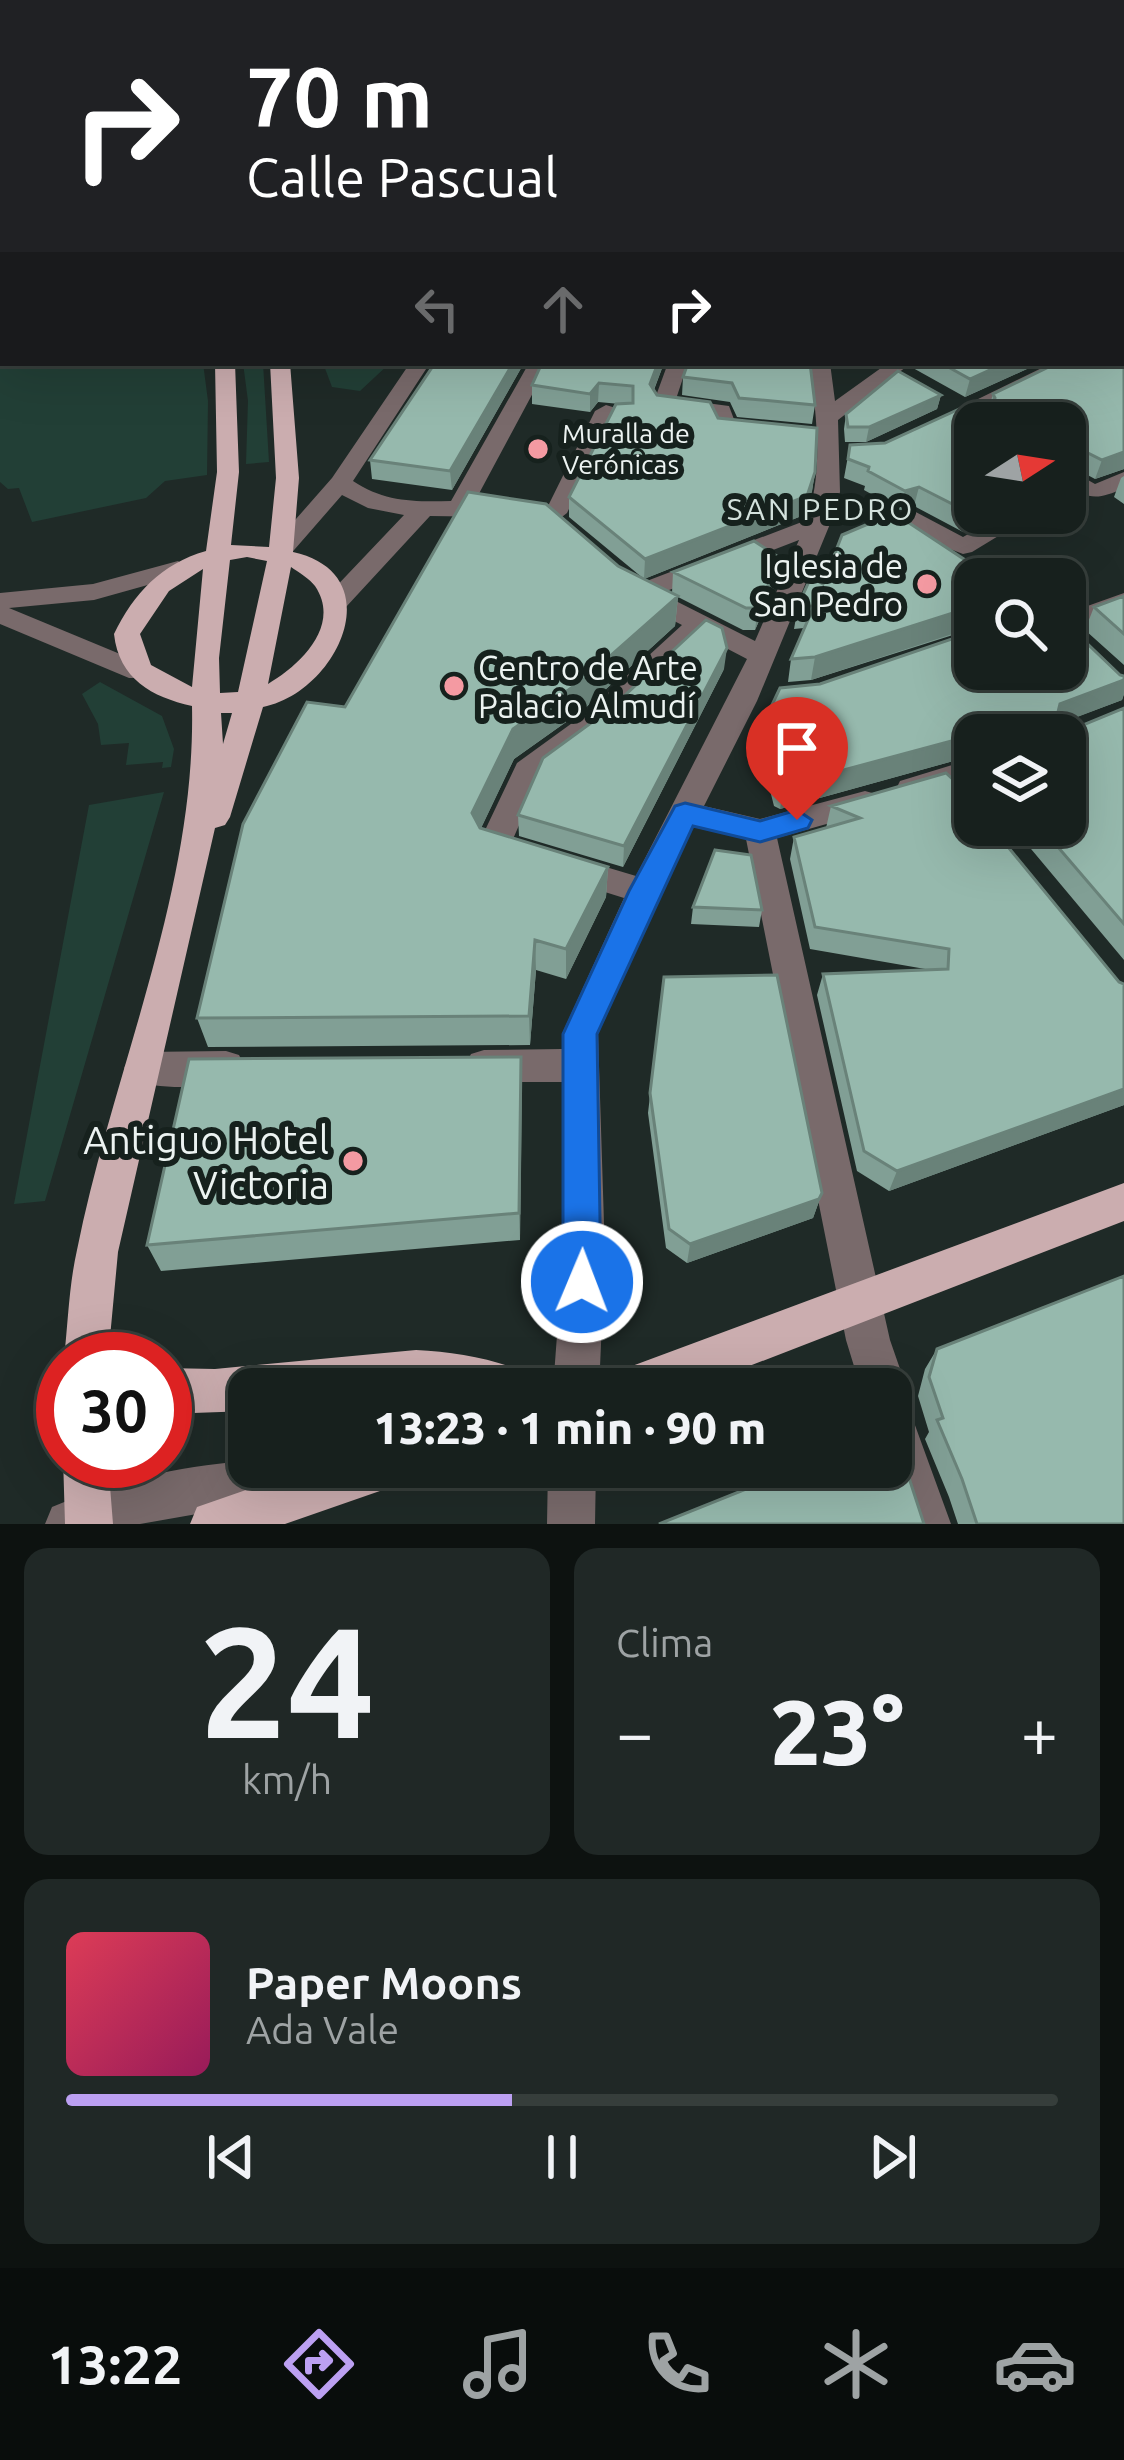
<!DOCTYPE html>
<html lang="es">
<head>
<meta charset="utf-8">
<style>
	:root { --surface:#17201d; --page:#202826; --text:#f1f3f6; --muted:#9ea3a4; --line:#363e3b; --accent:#bca0f2 }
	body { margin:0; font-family:Ubuntu,sans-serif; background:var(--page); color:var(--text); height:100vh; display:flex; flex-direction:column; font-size:45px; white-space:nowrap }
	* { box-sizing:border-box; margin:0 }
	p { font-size:39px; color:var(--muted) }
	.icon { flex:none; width:66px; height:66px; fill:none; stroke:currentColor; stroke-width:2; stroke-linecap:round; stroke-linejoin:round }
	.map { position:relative; height:1524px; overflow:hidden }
	.details { display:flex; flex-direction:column; gap:24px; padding:24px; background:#0d1210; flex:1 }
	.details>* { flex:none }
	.top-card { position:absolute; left:0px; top:0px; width:1125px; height:366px; box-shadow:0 12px 48px #0002,0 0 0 3px var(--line); background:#202124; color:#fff; overflow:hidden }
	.needle { width:78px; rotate:78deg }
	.fabs { position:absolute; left:954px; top:402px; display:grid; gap:24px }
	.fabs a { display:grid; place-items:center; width:132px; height:132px; border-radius:24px; background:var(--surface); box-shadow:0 12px 48px #0002,0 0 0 3px var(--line); font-size:60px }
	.speed { position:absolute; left:36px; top:1332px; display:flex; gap:24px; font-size:60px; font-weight:700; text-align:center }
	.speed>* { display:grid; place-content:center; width:156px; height:156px; border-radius:50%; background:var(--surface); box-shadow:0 12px 48px #0002,0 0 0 3px var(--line); line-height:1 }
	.speed .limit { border:18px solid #d22; background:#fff; color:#111 }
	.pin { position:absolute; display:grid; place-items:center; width:102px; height:102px; color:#fff; margin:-123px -51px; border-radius:50% 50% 50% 0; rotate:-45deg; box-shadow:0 0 12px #0007 }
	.pin .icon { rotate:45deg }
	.me { position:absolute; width:132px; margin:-66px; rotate:1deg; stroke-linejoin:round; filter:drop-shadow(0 0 9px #0008) }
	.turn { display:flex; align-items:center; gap:42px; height:252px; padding:0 48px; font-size:54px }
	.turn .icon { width:156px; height:156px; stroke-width:2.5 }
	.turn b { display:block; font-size:84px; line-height:102px }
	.lanes { display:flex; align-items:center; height:114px; padding:0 48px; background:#0003; justify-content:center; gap:60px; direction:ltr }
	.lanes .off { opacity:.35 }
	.big { font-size:90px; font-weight:800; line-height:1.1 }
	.details .widget { flex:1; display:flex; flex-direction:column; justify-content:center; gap:18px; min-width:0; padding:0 42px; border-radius:24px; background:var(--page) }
	.details .dial { align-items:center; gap:0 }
	.dial b { font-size:156px; line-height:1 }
	.song { display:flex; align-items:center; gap:36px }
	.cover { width:144px; height:144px; border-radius:18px; background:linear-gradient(135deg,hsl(350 70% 55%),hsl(330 70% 35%)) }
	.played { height:12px; border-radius:6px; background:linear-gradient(90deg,var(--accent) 45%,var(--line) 45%) }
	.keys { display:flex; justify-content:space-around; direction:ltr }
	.heat { display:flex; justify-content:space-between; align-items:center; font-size:66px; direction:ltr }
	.details .tiles { flex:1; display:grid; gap:24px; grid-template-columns:1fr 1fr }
	.widget:last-child { grid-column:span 2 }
	.trip { position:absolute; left:228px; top:1368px; width:684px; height:120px; border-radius:24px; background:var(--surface); box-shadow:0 12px 48px #0002,0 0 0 3px var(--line); font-weight:800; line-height:120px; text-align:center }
	.tab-bar { display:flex; height:192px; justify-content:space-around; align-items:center; background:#090d0c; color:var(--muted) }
	.tab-bar .icon { width:84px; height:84px }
	.tab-bar .selected { color:var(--accent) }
	.tab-bar b { font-size:54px; color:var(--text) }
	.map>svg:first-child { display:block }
	.green { fill:#223f36 }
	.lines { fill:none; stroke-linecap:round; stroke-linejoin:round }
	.minor { fill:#796a6b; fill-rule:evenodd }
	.major { fill:#cbadaf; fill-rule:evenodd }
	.highway { fill:#ecc7c9; fill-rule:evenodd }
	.wall { fill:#819f95 }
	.shaded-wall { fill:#698279 }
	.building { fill:#96b9ad; stroke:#698279; stroke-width:3 }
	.route { fill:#1a73e8; stroke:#114b97; stroke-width:3 }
	.poi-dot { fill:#f49aa2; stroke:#16211d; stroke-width:4.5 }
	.labels { text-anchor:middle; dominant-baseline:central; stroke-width:12; stroke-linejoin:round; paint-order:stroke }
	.far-poi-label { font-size:27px; fill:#ecf3f1; stroke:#16211d; text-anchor:start }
	.far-neighbourhood-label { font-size:30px; letter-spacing:3px; fill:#d4e2dd; stroke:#16211d }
	.poi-label { font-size:33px; fill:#ecf3f1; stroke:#16211d; text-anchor:end }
	.near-poi-label { font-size:39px; fill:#ecf3f1; stroke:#16211d; text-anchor:end }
</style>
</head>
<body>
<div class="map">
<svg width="1124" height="1524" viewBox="0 0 1124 1524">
	<rect width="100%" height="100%" fill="#1f2a27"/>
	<!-- green -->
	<path class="green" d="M0,18L3,363H203L208,401L207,475L165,481L146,498L32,522L19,488L8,489L0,482Z
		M243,363H263L269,462L246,464L248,401Z
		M323,363H390L360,391L332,387Z
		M100,682L162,716L174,749L171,767L162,768L163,762L126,765L129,743L101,745L98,724L82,694Z
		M164,792L45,1201L14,1204L89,805Z"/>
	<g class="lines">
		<!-- minor -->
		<path class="minor" d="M80,0H95L98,3H83Z
			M410,363H430L353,481C384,502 415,502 451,501L529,363H549L475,501L508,505L512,510L500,517L430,516L346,607H328L324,601L328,595L404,515L368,508L342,495L288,557H270L267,552L332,478Z
			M668,363H688L676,399L729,406L735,422L759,425V435L717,432L712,416L656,409L653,404Z
			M810,363H830L835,401L888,363H911L838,420L840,492L830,524L757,701L704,806L760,819L865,791L876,794L880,802L876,810L777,838L890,1340L907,1389L904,1395L951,1524H903L885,1467H891V1389H861L846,1340L746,839L693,827L598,1034L605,1255L599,1389H553L563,1255L562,1082H484L471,1078L465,1066L471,1054L484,1050L562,1049V1034L624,898L557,877L553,868L557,859L569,856L636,876L747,659L703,636L606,727L540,777L513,839L529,844L534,853L529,862L518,865L483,854L478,845L517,763L586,713L682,625L631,599L627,593L631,587L807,520C824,467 816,417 810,363ZM799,540L755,641L660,593L664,592Z
			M1052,363H1078L952,426L944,428L933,421Z
			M606,405L632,413L613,418L567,513L554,523H536L533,518L549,504L595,411Z
			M1065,467L1095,484L1124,472V488C1098,500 1089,500 1065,484Z
			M912,510L963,537L1006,513H1036L972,552L963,554L945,547L984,574L988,579H975V587L894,534C888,524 902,512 912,510Z
			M178,561L191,569L187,574L94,600L9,608L149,666L153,672L149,678H129L0,624V593L93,584Z
			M1124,593V610L1065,631V614Z
			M975,758V780L911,800L900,797L896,789L900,781Z
			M226,1051L239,1055L245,1067L239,1079C211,1089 158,1090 130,1080L124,1068L130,1056L143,1052Z
			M244,1461H249V1467H321L328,1483L321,1500L304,1507L214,1511L140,1524H45L52,1507C115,1481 176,1467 244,1461Z
			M548,1467H596L595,1524H547Z"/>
		<!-- major -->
		<path class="major" d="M52,0H66L69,3H55Z
			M215,363H235L239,472L231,545L269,547L276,478L270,363H290L299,478L293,552C392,574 338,692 263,707L230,817L225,825L215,828L118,1252L108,1359H64C68,1323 69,1285 77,1250C113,1070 196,892 192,706C152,697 119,679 114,634C134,593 161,564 206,551L217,472ZM247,557L267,561L238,692L220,693L219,658L230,560ZM291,567C298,572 310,579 315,586C342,626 299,666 268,684ZM203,569L192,687L151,665L140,634L169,591ZM221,713H232L223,744Z
			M1124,1183V1221L690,1389H609L616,1373L632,1366Z
			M416,1350C454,1352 492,1358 527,1373L534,1389H249V1411L165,1414V1368L215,1369Z
			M63,1457L108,1461L113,1524H65Z
			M312,1467H407L400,1484L285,1524H190L197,1507Z"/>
		<!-- highway -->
		<path class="highway" d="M0,4L3,5V13L0,12Z"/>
	</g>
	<!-- wall -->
	<path class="wall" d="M142,0H1124V469L1095,479L1067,464L1075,472L1068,491L1065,493V423L975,513L963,532L914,506L900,510L864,490L865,486L844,478L850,445L885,443L989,407L993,394L1122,363V3H150Z
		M524,363L452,490L372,479L370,460Z
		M542,363H664L654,390L657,395L718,418L815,472L812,491L804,515L644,579L569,517V497L620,404L598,402L590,412L532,404V385Z
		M688,363L815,405L812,424L737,417L730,402L682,395L683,377Z
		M914,363H1040L965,397L913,368Z
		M941,395L937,409L866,442H845L844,429L846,414Z
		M1124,476V504L1114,497L1121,478Z
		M780,558L777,580L755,630H743L678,597L675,626L583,710L514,759L481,828L608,867L606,897L566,979L536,970L530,1045L208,1047L197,1018L345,707L618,566L672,593L673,572Z
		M975,579V628L811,680L788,682L791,659L804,628L794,629L798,606L823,584Z
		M1124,596V665L1085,630L1094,607Z
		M1070,627L1120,675L1124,676V694L1122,700L1071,719L1076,728L1124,708V960L1011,825H1065V735H975V755L780,809L774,806L759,747L763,724L820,684Z
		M724,669L623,867L519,836L518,815Z
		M831,806L975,825L1119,982L1124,984V1105L889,1191L857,1171L817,995L823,974L931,970L810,949L790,859L794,837L826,828Z
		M693,907L762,910L759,927L691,924Z
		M664,977L822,1193L813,1218L687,1263L666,1248L648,1113Z
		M521,1057L520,1240L161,1271L147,1245Z
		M937,1349L1124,1524H958L949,1497L925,1439L929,1432L918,1396L925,1369Z"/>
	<!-- shaded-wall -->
	<path class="shaded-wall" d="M513,363H524L452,490L450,471Z
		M658,363H664L649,402L650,384Z
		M1005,363H1040L965,397L970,379Z
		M599,383L598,402L590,412V394Z
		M941,395L937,409L866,442L869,427Z
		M1124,452V469L1095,479L1102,460Z
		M815,472L812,491L804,515L644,579L645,559Z
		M1075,472L1068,491L1065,493V477Z
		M919,487L914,506L900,510L905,491Z
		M975,509V513H997L963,532L968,512Z
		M780,558L777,580L755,630L758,608Z
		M678,596L675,626L583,710L514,759L474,843L472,813L513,729Z
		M975,606L974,627L811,680L815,657Z
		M727,648L724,669L623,867L624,846Z
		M1124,680V694L1122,700L1051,727L1060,704Z
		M985,732L984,735H975V755L780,809L784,786Z
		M608,867L606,897L566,979V949Z
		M535,940L536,970L530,1045L529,1016Z
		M521,1057L522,1087L520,1240L519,1213Z
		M1124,1089V1105L889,1191L897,1171Z
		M822,1193L813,1218L687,1263L690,1244Z"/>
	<!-- building -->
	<path class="building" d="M174,0H1124V159L1122,160L1124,167V452L1102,460L1070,444L1067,465L1075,472L1065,477V423H975V509L968,512L919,487L905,491L868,471L869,467L848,459L850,445L885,443L968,405L990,407L995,398L993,394L1057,363H1122V3H183Z
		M435,363H513L450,471L370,460Z
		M542,363H658L650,384L657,395L710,402L718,418L817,428L815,472L807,496L645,559L569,497L616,404L633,403V386L599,383L590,394L532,385Z
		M688,363H810L815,405L739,398L732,383L683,377Z
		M941,363H1005L970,379Z
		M898,371L941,395L869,427H848L846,414Z
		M468,492L546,504L618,566L678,596L584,679L513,729L472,813L480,828L608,867L566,949L535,940L529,1016L197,1018L243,824L307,702L345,707Z
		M894,513L979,569L988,561L1015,579H975V606L815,657L791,659L814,606H798L811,577L823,584L842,535Z
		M754,541L780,558L758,608H746L673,572Z
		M1124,596V634L1094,607Z
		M1069,604L1070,627L1120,675L1124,676V680L1060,704L1057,716L1069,717L1076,728L1124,708V924L1039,825H1065V735H985V732L784,786L778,783L763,724L780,688L820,684L975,631V669H1065V605Z
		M706,620L722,628L727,648L624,846L518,815L543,758L610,709Z
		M946,773L975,800V825H990L1119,982L1124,984V1089L897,1171L864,1151L823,974L948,969L949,949L815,927L794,837L860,818L831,806Z
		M715,850L751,855L762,910L693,907Z
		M777,975L822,1193L819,1199L690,1244L669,1229L650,1093L664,977Z
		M521,1057L519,1213L147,1245L189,1059Z
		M1124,1276V1524H977L962,1479L937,1420L943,1418L929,1377L937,1349Z
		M903,1426L897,1441L924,1524H659L801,1467H891V1431Z"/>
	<!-- route -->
	<path class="route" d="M685,803L760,821L797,810L812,820L808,828L760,842L693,826L597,1034L601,1282L596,1296L582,1302L568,1296L563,1282V1034L629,891L675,806Z"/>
	<!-- markers -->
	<g class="poi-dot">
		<circle cx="538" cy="449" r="12"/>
		<circle cx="927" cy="584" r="12"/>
		<circle cx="454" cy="686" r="12"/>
		<circle cx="353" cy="1161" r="12"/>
	</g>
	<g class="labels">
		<!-- far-poi labels -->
		<g class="far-poi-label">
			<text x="562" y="433">Muralla de<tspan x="562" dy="31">Verónicas</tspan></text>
		</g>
		<!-- far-neighbourhood labels -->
		<g class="far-neighbourhood-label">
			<text x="821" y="509">SAN PEDRO</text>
		</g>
		<!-- poi labels -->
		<g class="poi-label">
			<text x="903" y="565">Iglesia de<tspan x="903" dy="38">San Pedro</tspan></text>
			<text x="478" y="667" text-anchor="start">Centro de Arte<tspan x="478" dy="38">Palacio Almudí</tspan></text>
		</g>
		<!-- near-poi labels -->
		<g class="near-poi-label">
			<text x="329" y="1139">Antiguo Hotel<tspan x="329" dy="45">Victoria</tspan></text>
		</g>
	</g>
</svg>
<div class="fabs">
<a><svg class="needle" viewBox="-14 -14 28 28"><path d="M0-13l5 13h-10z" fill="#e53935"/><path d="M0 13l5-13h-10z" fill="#9ea3a4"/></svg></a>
<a><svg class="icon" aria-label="search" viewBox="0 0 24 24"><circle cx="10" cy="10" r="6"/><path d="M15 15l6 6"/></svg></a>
<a><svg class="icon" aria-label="layers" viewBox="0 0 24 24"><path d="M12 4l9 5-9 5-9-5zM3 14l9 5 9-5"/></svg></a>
</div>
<div class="speed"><div class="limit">30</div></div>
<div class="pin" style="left:797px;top:820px;background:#d93025"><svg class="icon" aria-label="arrive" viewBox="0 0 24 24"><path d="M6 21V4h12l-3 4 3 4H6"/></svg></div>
<svg class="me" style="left:582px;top:1282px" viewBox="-20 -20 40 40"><circle r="17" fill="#1a73e8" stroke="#fff" stroke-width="3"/><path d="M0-11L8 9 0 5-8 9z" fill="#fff"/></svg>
<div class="trip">13:23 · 1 min · 90 m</div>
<div class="top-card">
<div class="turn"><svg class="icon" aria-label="right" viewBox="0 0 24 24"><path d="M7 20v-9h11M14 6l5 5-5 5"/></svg><div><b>70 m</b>Calle Pascual</div></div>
<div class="lanes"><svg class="icon off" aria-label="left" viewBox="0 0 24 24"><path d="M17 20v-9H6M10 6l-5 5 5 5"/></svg><svg class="icon off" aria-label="ahead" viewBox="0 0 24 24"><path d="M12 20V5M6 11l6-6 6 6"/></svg><svg class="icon" aria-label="right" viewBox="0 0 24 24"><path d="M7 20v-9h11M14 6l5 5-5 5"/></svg></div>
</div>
</div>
<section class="details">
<div class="tiles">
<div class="widget dial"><b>24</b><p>km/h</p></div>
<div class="widget"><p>Clima</p>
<div class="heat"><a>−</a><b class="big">23°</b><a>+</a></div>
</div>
<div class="widget">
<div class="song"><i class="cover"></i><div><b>Paper Moons</b><p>Ada Vale</p></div></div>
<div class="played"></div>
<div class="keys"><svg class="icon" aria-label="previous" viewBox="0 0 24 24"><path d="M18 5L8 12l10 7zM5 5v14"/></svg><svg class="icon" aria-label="pause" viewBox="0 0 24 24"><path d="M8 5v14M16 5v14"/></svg><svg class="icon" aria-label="next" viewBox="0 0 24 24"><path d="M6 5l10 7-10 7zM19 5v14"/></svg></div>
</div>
</div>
</section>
<nav class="tab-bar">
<b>13:22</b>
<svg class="icon selected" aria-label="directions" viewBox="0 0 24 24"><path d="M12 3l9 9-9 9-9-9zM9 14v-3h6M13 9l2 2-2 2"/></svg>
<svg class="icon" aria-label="music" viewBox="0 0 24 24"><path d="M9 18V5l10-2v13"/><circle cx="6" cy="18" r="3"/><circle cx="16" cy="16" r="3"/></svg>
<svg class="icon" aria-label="phone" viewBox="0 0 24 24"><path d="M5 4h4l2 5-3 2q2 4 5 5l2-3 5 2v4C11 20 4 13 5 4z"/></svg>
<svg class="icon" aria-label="climate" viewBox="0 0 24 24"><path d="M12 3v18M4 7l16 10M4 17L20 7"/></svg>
<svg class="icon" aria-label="car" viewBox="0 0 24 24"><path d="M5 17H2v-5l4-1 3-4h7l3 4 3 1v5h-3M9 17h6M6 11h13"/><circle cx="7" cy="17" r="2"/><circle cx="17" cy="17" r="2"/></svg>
</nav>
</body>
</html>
